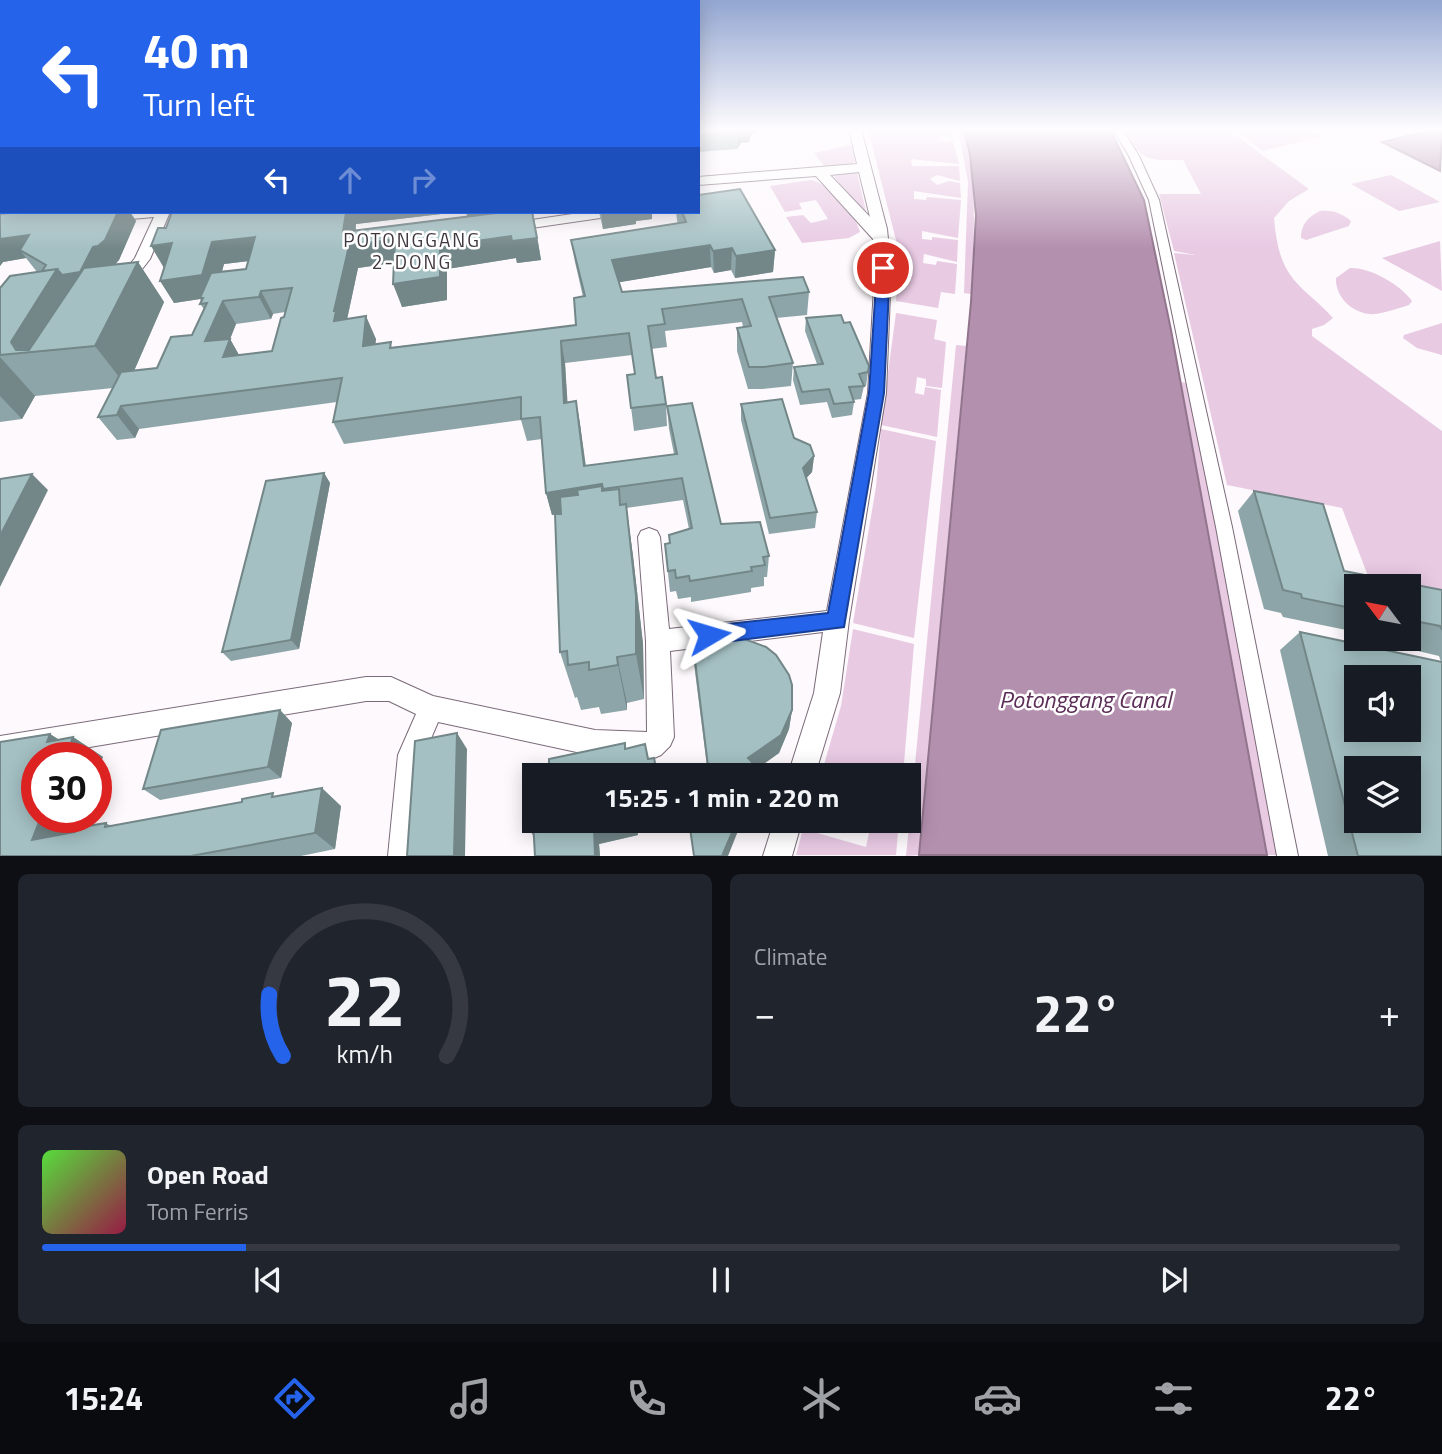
<!DOCTYPE html>
<html lang="en">
<head>
<meta charset="utf-8">
<style>
	:root { --surface:#171b24; --page:#20242c; --text:#f1f3f6; --muted:#9ea1a6; --line:#363941; --accent:#2563eb }
	body { margin:0; font-family:"Titillium Web",sans-serif; background:var(--page); color:var(--text); height:100vh; display:flex; flex-direction:column; font-size:26px; white-space:nowrap }
	* { box-sizing:border-box; margin:0 }
	p { font-size:23px; color:var(--muted) }
	.icon { flex:none; width:38px; height:38px; fill:none; stroke:currentColor; stroke-width:2; stroke-linecap:round; stroke-linejoin:round }
	.map { position:relative; height:856px; overflow:hidden }
	.drawer { display:flex; flex-direction:column; gap:18px; padding:18px; background:#0d0f14; flex:1 }
	.drawer>* { flex:none }
	.banner { position:absolute; left:0px; top:0px; width:700px; height:214px; box-shadow:0 4px 18px #0003; background:#2563eb; color:#fff; overflow:hidden }
	.needle { width:46px; rotate:302deg }
	.buttons { position:absolute; left:1344px; top:574px; display:grid; gap:14px }
	.buttons a { display:grid; place-items:center; width:77px; height:77px; border-radius:0px; background:var(--surface); box-shadow:0 4px 18px #0003; font-size:35px }
	.speed { position:absolute; left:21px; top:742px; display:flex; gap:14px; font-size:35px; font-weight:700; text-align:center }
	.speed>* { display:grid; place-content:center; width:91px; height:91px; border-radius:50%; background:var(--surface); box-shadow:0 4px 18px #0003; line-height:1 }
	.speed .limit { border:10px solid #d22; background:#fff; color:#111 }
	.pin { position:absolute; display:grid; place-items:center; width:60px; height:60px; color:#fff; margin:-30px; border:4px solid #fff; border-radius:50%; box-shadow:0 2px 7px #0007 }
	.me { position:absolute; width:77px; margin:-38px; rotate:83deg; stroke-linejoin:round; filter:drop-shadow(0 0 5px #0008) }
	.turn { display:flex; align-items:center; gap:24px; height:147px; padding:0 28px; font-size:32px }
	.turn .icon { width:91px; height:91px; stroke-width:2.5 }
	.turn b { display:block; font-size:49px; line-height:60px }
	.lanes { display:flex; align-items:center; height:66px; padding:0 28px; background:#0003; justify-content:center; gap:35px; direction:ltr }
	.lanes .off { opacity:.35 }
	.big { font-size:52px; font-weight:700; line-height:1.1 }
	.drawer .tile { flex:1; display:flex; flex-direction:column; justify-content:center; gap:10px; min-width:0; padding:0 24px; border-radius:10px; background:var(--page) }
	.drawer .dial { align-items:center; gap:0 }
	.dial svg { height:182px; overflow:visible; fill:none; stroke:var(--line); stroke-width:7; stroke-linecap:round; text-anchor:middle }
	.dial text { fill:var(--text); stroke:none }
	.song { display:flex; align-items:center; gap:21px }
	.cover { width:84px; height:84px; border-radius:10px; background:linear-gradient(135deg,hsl(110 70% 55%),hsl(340 70% 35%)) }
	.played { height:7px; border-radius:4px; background:linear-gradient(90deg,var(--accent) 15%,var(--line) 15%) }
	.keys { display:flex; justify-content:space-around; direction:ltr }
	.heat { display:flex; justify-content:space-between; align-items:center; font-size:38px; direction:ltr }
	.drawer .tiles { flex:1; display:grid; gap:18px; grid-template-columns:1fr 1fr }
	.tile:last-child { grid-column:span 2 }
	.trip { position:absolute; left:522px; top:763px; width:399px; height:70px; border-radius:0px; background:var(--surface); box-shadow:0 4px 18px #0003; font-weight:700; line-height:70px; text-align:center }
	.tabs { display:flex; height:112px; justify-content:space-around; align-items:center; background:#090b0e; color:var(--muted) }
	.tabs .icon { width:49px; height:49px }
	.tabs .active { color:var(--accent) }
	.tabs b { font-size:32px; color:var(--text) }
	.map>svg:first-child { display:block }
	.green { fill:#e8cae3 }
	.water { fill:#b490af; stroke:#91758d; stroke-width:2 }
	.lines { fill:none; stroke-linecap:round; stroke-linejoin:round }
	.pedestrian-casing { stroke:#7b6a79; stroke-width:2 }
	.minor-casing { stroke:#7b6a79; stroke-width:2 }
	.pedestrian { fill:#fff; fill-rule:evenodd }
	.minor { fill:#fff; fill-rule:evenodd }
	.wall { fill:#8da5a8; fill-rule:evenodd }
	.shaded-wall { fill:#738688 }
	.building { fill:#a4c0c3; stroke:#738688; stroke-width:2; fill-rule:evenodd }
	.route { fill:#2563eb; stroke:#184099; stroke-width:2 }
	.labels { text-anchor:middle; dominant-baseline:central; stroke-width:5; stroke-linejoin:round; paint-order:stroke }
	.far-quarter-label { font-size:19px; letter-spacing:2px; fill:#3f373e; stroke:#fff }
	.near-water-label { font-size:24px; font-style:italic; fill:#5b2d57; stroke:#fff }
</style>
</head>
<body>
<div class="map">
<svg width="1442" height="856" viewBox="0 0 1442 856">
	<rect width="100%" height="100%" fill="#fdf9fc"/>
	<!-- green -->
	<path class="green" d="M868,129H951L953,138L943,135L938,138L944,142L953,140L959,164L911,159L912,166H959L960,181L937,175L930,179L937,185L949,181L960,183L961,198L914,191V199L926,200L927,197L961,200L958,238L922,231V239L932,240V237L958,240L957,262L924,254L923,263L936,265L937,261L957,264L955,294L941,292L938,308L896,301L900,256Z
		M958,129H964C978,185 974,238 971,294L964,293L968,182Z
		M1123,129H1227L1309,189L1289,201L1274,218C1276,240 1279,262 1294,280C1306,294 1321,304 1333,318L1324,325L1312,329V336L1442,431V606L1425,587L1368,576L1342,508L1227,485L1174,253L1196,255L1174,251L1159,194H1201L1183,160C1145,160 1143,162 1123,129Z
		M1234,129H1296L1326,136L1263,151Z
		M849,145L852,146L855,161L851,164L824,166L814,153Z
		M857,172L867,216L835,178L834,174Z
		M1391,175L1440,202L1399,211L1351,184Z
		M811,180C830,184 855,213 860,232L849,238L802,243L786,217L803,215L811,223L828,219L816,200L799,203L802,209L785,212L770,186Z
		M1320,211C1332,210 1342,213 1351,221L1349,226L1306,240L1301,238C1301,224 1308,217 1320,211Z
		M1440,241L1442,291L1382,258Z
		M1350,268C1370,267 1401,285 1412,301L1409,305C1399,308 1387,312 1376,314C1355,316 1335,298 1336,278Z
		M896,313L937,320L934,339L946,342L942,388L926,386V379L917,377L915,393L924,395L925,387L941,390L937,437L881,425Z
		M1442,323V355L1417,348L1403,338L1404,335Z
		M956,345L966,346L919,855L906,856Z
		M1181,382L1188,383L1279,855H1267Z
		M881,429L936,441L914,638L853,623L876,487Z
		M853,629L914,644L903,775H821L841,706Z
		M871,823L898,832L896,855H796L803,829L866,847Z"/>
	<!-- water -->
	<path class="water" d="M964,129H1110L1144,200L1171,330L1267,855H919L971,302L976,215L970,155Z
		M1442,129L1440,171L1382,142L1437,129Z"/>
	<g class="lines">
		<!-- pedestrian casing -->
		<g class="pedestrian-casing">
			<path id="pedestrian" d="M1113,129H1122L1139,156L1159,200L1232,527L1298,856H1277L1216,527L1149,200L1129,156Z"/>
		</g>
		<!-- minor casing -->
		<g class="minor-casing">
			<path id="minor" d="M849,129H861L887,229L891,269L886,393L849,620L840,693L815,775H788L814,693L823,632L670,651L674,737L670,746L661,755L652,759L595,756L438,722L424,755L417,856H388L398,755L416,714L389,701H366L0,762V736L366,677H391L433,696L595,730L647,732L646,641L638,537L641,531L649,528L657,531L660,537L669,629L827,611L868,393L875,269L873,239L816,176L698,185V177L857,164ZM859,172L870,217L830,175Z
				M170,212L150,259L129,286H117L115,283L135,258L154,217L108,221L103,220L101,217L103,214Z
				M586,212H621L614,216L511,231L504,227L511,223Z
				M774,821H802L792,856H763Z"/>
		</g>
		<!-- pedestrian -->
		<use href="#pedestrian" class="pedestrian"/>
		<!-- minor -->
		<use href="#minor" class="minor"/>
	</g>
	<!-- wall -->
	<path class="wall" d="M0,129H2V212H130L136,221L119,260L115,264L138,262L164,302L134,371L157,368L192,335L204,309L200,304L201,301L200,299L174,303L164,268L166,228L172,212H458L356,224V230L468,216L466,212H533L541,260L517,263L516,258L447,269V300L402,307L394,263L358,268L347,319L376,339L375,344L393,347L576,325L583,297L575,262L571,240L678,224L677,220L676,212H698L775,250L773,272L735,278L731,270L714,273L711,267L619,282L622,292H809L807,315L776,318L793,363L791,386L762,389H748L737,351V328L743,327L742,322L665,331L667,347L651,349L656,378L666,404L667,426L634,431L627,375L635,374L632,355L565,363L567,402L576,401L580,424L586,466L674,454L669,429L667,406L721,524L769,556L767,577H764V586L751,588V592L691,602V597L678,599L676,591L670,592L665,544L670,543L689,529L683,500L626,508L633,556L643,644L644,699L627,703V710L601,714L599,707L581,710L577,697L575,698L560,652L555,515H552L546,493L542,439L527,441L521,420L344,444L333,422L337,402L139,429L135,438L117,440L98,417L113,388L35,396L22,419L0,422V286L1,287L37,272L26,258L3,262L0,266ZM248,261L246,269L222,271L224,264ZM285,312L272,351L239,355L230,339L236,324L271,319L273,314Z
		M698,129H760L750,137L749,142L741,143L737,149L698,152Z
		M599,212H652V219L636,221V224L603,229Z
		M806,318L844,323L868,372L866,386H864L861,399L853,400L854,402L852,415L832,418L827,402L800,405L793,380L794,367L817,364L805,331Z
		M741,404L794,438L814,456L812,472L806,478L817,512L815,528L769,534L741,420Z
		M324,473L330,483L299,649L231,661L222,652Z
		M1254,491L1344,571L1442,590V856H1328L1280,650L1300,632L1441,662L1439,656L1418,651L1415,645L1387,639H1409V586H1356V632L1283,617L1281,613L1264,609L1238,511Z
		M739,637L766,647L776,655L789,675L792,685V710L789,729L779,753L758,768L764,775H534V821H657V824L637,828L638,835L599,844L600,856H535L534,836L525,821L524,786L531,784V769L549,765V759L625,743L626,749L645,744L648,759L654,758L657,773L707,766L694,664L693,644Z
		M280,710L292,723L281,778L160,800L143,789Z
		M50,734L59,740L73,737L103,757L37,817H81L77,828L106,823L111,826L277,796L341,806L335,849L301,856H0Z"/>
	<!-- shaded-wall -->
	<path class="shaded-wall" d="M739,129H760L750,137L749,142L741,143L737,149L738,132Z
		M118,212H130L136,221L119,260L113,267L66,349L20,353L11,342L57,269L93,247Z
		M346,212H458L356,224L353,245L395,239L403,261L358,268L345,329L334,321V311Z
		M466,212H533L541,260L517,263L516,258L447,269V300L402,307L393,284L440,246L470,226Z
		M601,212H652V219L636,221V224L603,229Z
		M29,235L20,250L26,258L3,262L0,266V239Z
		M255,237L266,259L224,264L215,297L200,298V299L174,303L160,281L212,242Z
		M172,243L164,268L151,246Z
		M710,245L711,267L615,283L612,260Z
		M732,248L731,270L714,273L713,251Z
		M775,250L773,272L735,278L736,256Z
		M138,262L164,302L127,387L95,346Z
		M261,291L273,314L271,319L259,297Z
		M223,301L236,324L220,364L205,341Z
		M366,316L376,339L373,368L363,346Z
		M230,339L243,362L223,357Z
		M561,341L565,363L569,425L564,403Z
		M0,357L35,396L22,419L0,396Z
		M576,401L580,424L588,486L602,484L605,506L552,515L546,493L584,466Z
		M121,406L139,429L135,438L117,415Z
		M814,456L812,472L801,484L803,468Z
		M324,473L330,483L299,649L291,640Z
		M32,474L48,490L0,587V536Z
		M626,504L633,556L643,644L644,699L636,654Z
		M617,657L627,703V710L618,665Z
		M280,710L292,723L281,778L268,767Z
		M792,710L789,729L779,753L748,775V758Z
		M457,733L467,749L465,856H454Z
		M50,734L69,746L73,737L103,757L96,775V758H65L47,742Z
		M322,788L341,806L335,849L315,833Z
		M41,817H81L67,856L32,840Z
		M533,820L534,837L525,821Z
		M627,821H657V824L637,828L638,835L599,844L600,856H595L594,828Z
		M737,821H742L728,856H722Z"/>
	<!-- building -->
	<path class="building" d="M0,129H2V199H0Z
		M698,129H739L738,132L698,135Z
		M740,189L775,250L736,256L732,248L713,251L710,245L612,260L622,292L803,277L809,292L769,297L793,363L764,367H749L737,328L751,326L742,299L662,309L665,324L648,326L656,378L662,377L666,404L631,408L627,375L635,374L629,333L561,341L564,403L576,401L584,466L677,454L667,406L692,403L721,524L760,522L769,556L763,557L765,565L751,567L752,571L690,581L689,576L676,578L675,570L668,571L665,544L670,543L669,535L692,528L682,478L603,489L602,484L546,493L540,417L521,419V397L333,422L342,378L121,406L117,415L98,417L121,372L157,368L171,337L192,335L207,303L200,304L203,298H200L211,273L246,269L255,237L212,242L202,275L160,281L172,243L151,246L158,228H166L172,212H346L343,232L504,212H532L537,238L512,241L511,236L440,246V277L393,284L395,239L349,246L334,311H336L334,321L366,316L363,346L391,342L390,348L576,325L574,298L585,296L571,240L686,222L682,212H698V195ZM292,288L284,317L281,318L272,351L223,357L230,339L205,341L223,301L259,297L261,291Z
		M17,212H118L105,240L98,246L93,247L80,272L62,275L57,269L42,271L46,265L20,250L29,235L0,239V214Z
		M138,262L95,346L0,355V288L10,276L57,269L11,342L16,350H29L84,268Z
		M841,315L844,323L850,322L869,366L868,372L859,374L864,386L849,387L854,402L834,404L829,389L802,392L794,367L823,364L806,318Z
		M782,399L794,438L810,445L814,456L803,468L817,512L770,518L741,404Z
		M324,473L291,640L222,652L266,481Z
		M32,474L0,536V479Z
		M602,486V491L619,489L620,505L626,504L636,596V654L617,657L618,665L589,670V662L568,665L567,651L560,652L555,514H561L560,497L578,495L577,490Z
		M1254,491L1323,504L1344,571L1442,590V630L1440,626L1409,620V586H1356V609L1302,598L1301,594L1283,590Z
		M1300,632L1442,662V856H1358ZM1356,677H1409V730H1356ZM1356,768H1409V821H1356Z
		M739,637L766,647L776,655L789,675L792,685V710L781,735L748,758L764,775H534V821H627L594,828L595,856H535L533,820L525,821L524,786L531,784V769L549,765V759L625,743V749L645,744L648,759L654,758L657,773L708,766L693,644Z
		M280,710L268,767L143,789L161,730Z
		M457,733L454,856H407L415,741Z
		M50,734L47,742L73,737L65,758H37V817H41L32,840L75,832L76,828L106,823L105,827L242,802V799L273,793L272,797L322,788L315,833L191,856H0V742Z
		M689,821H737L722,856H694Z"/>
	<!-- sky -->
	<linearGradient id="sky" x2="0" y2="1"><stop stop-color="#93a6d1"/><stop offset="0.52" stop-color="#fefcfe"/><stop offset="1" stop-color="#fefcfe" stop-opacity="0"/></linearGradient>
	<rect width="1442" height="249" fill="url(#sky)"/>
	<!-- route -->
	<path class="route" d="M883,265L890,268L884,393L844,627L709,644L702,641L699,635L702,629L709,626L828,613L869,393L877,268Z"/>
	<g class="labels">
		<!-- far-quarter labels -->
		<g class="far-quarter-label">
			<text x="412" y="239">POTONGGANG<tspan x="412" dy="22">2-DONG</tspan></text>
		</g>
		<!-- near-water labels -->
		<g class="near-water-label">
			<text x="1085" y="699">Potonggang Canal</text>
		</g>
	</g>
</svg>
<div class="buttons">
<a><svg class="needle" viewBox="-14 -14 28 28"><path d="M0-13l5 13h-10z" fill="#e53935"/><path d="M0 13l5-13h-10z" fill="#9ea1a6"/></svg></a>
<a><svg class="icon" aria-label="sound" viewBox="0 0 24 24"><path d="M4 9h4l5-4v14l-5-4H4zM17 9q2 3 0 6"/></svg></a>
<a><svg class="icon" aria-label="layers" viewBox="0 0 24 24"><path d="M12 4l9 5-9 5-9-5zM3 14l9 5 9-5"/></svg></a>
</div>
<div class="speed"><div class="limit">30</div></div>
<div class="pin" style="left:883px;top:268px;background:#d93025"><svg class="icon" aria-label="arrive" viewBox="0 0 24 24"><path d="M6 21V4h12l-3 4 3 4H6"/></svg></div>
<svg class="me" style="left:709px;top:635px" viewBox="-20 -20 40 40"><path d="M0-17L14 15 0 8-14 15z" fill="#2563eb" stroke="#fff" stroke-width="4"/></svg>
<div class="trip">15:25 · 1 min · 220 m</div>
<div class="banner">
<div class="turn"><svg class="icon" aria-label="left" viewBox="0 0 24 24"><path d="M17 20v-9H6M10 6l-5 5 5 5"/></svg><div><b>40 m</b>Turn left</div></div>
<div class="lanes"><svg class="icon" aria-label="left" viewBox="0 0 24 24"><path d="M17 20v-9H6M10 6l-5 5 5 5"/></svg><svg class="icon off" aria-label="ahead" viewBox="0 0 24 24"><path d="M12 20V5M6 11l6-6 6 6"/></svg><svg class="icon off" aria-label="right" viewBox="0 0 24 24"><path d="M7 20v-9h11M14 6l5 5-5 5"/></svg></div>
</div>
</div>
<section class="drawer">
<div class="tiles">
<div class="tile dial"><svg viewBox="0 0 100 80">
<path d="M14 69A42 42 0 1 1 86 69"/>
<path d="M14 69A42 42 0 0 1 8 42" stroke="#2563eb"/>
<text x="50" y="56" font-size="32" font-weight="700">22</text>
<text x="50" y="72" font-size="11">km/h</text>
</svg></div>
<div class="tile"><p>Climate</p>
<div class="heat"><a>−</a><b class="big">22°</b><a>+</a></div>
</div>
<div class="tile">
<div class="song"><i class="cover"></i><div><b>Open Road</b><p>Tom Ferris</p></div></div>
<div class="played"></div>
<div class="keys"><svg class="icon" aria-label="previous" viewBox="0 0 24 24"><path d="M18 5L8 12l10 7zM5 5v14"/></svg><svg class="icon" aria-label="pause" viewBox="0 0 24 24"><path d="M8 5v14M16 5v14"/></svg><svg class="icon" aria-label="next" viewBox="0 0 24 24"><path d="M6 5l10 7-10 7zM19 5v14"/></svg></div>
</div>
</div>
</section>
<nav class="tabs">
<b>15:24</b>
<svg class="icon active" aria-label="directions" viewBox="0 0 24 24"><path d="M12 3l9 9-9 9-9-9zM9 14v-3h6M13 9l2 2-2 2"/></svg>
<svg class="icon" aria-label="music" viewBox="0 0 24 24"><path d="M9 18V5l10-2v13"/><circle cx="6" cy="18" r="3"/><circle cx="16" cy="16" r="3"/></svg>
<svg class="icon" aria-label="phone" viewBox="0 0 24 24"><path d="M5 4h4l2 5-3 2q2 4 5 5l2-3 5 2v4C11 20 4 13 5 4z"/></svg>
<svg class="icon" aria-label="climate" viewBox="0 0 24 24"><path d="M12 3v18M4 7l16 10M4 17L20 7"/></svg>
<svg class="icon" aria-label="car" viewBox="0 0 24 24"><path d="M5 17H2v-5l4-1 3-4h7l3 4 3 1v5h-3M9 17h6M6 11h13"/><circle cx="7" cy="17" r="2"/><circle cx="17" cy="17" r="2"/></svg>
<svg class="icon" aria-label="filters" viewBox="0 0 24 24"><path d="M4 7h16M4 17h16"/><circle cx="9" cy="7" r="2"/><circle cx="15" cy="17" r="2"/></svg>
<b>22°</b>
</nav>
</body>
</html>
